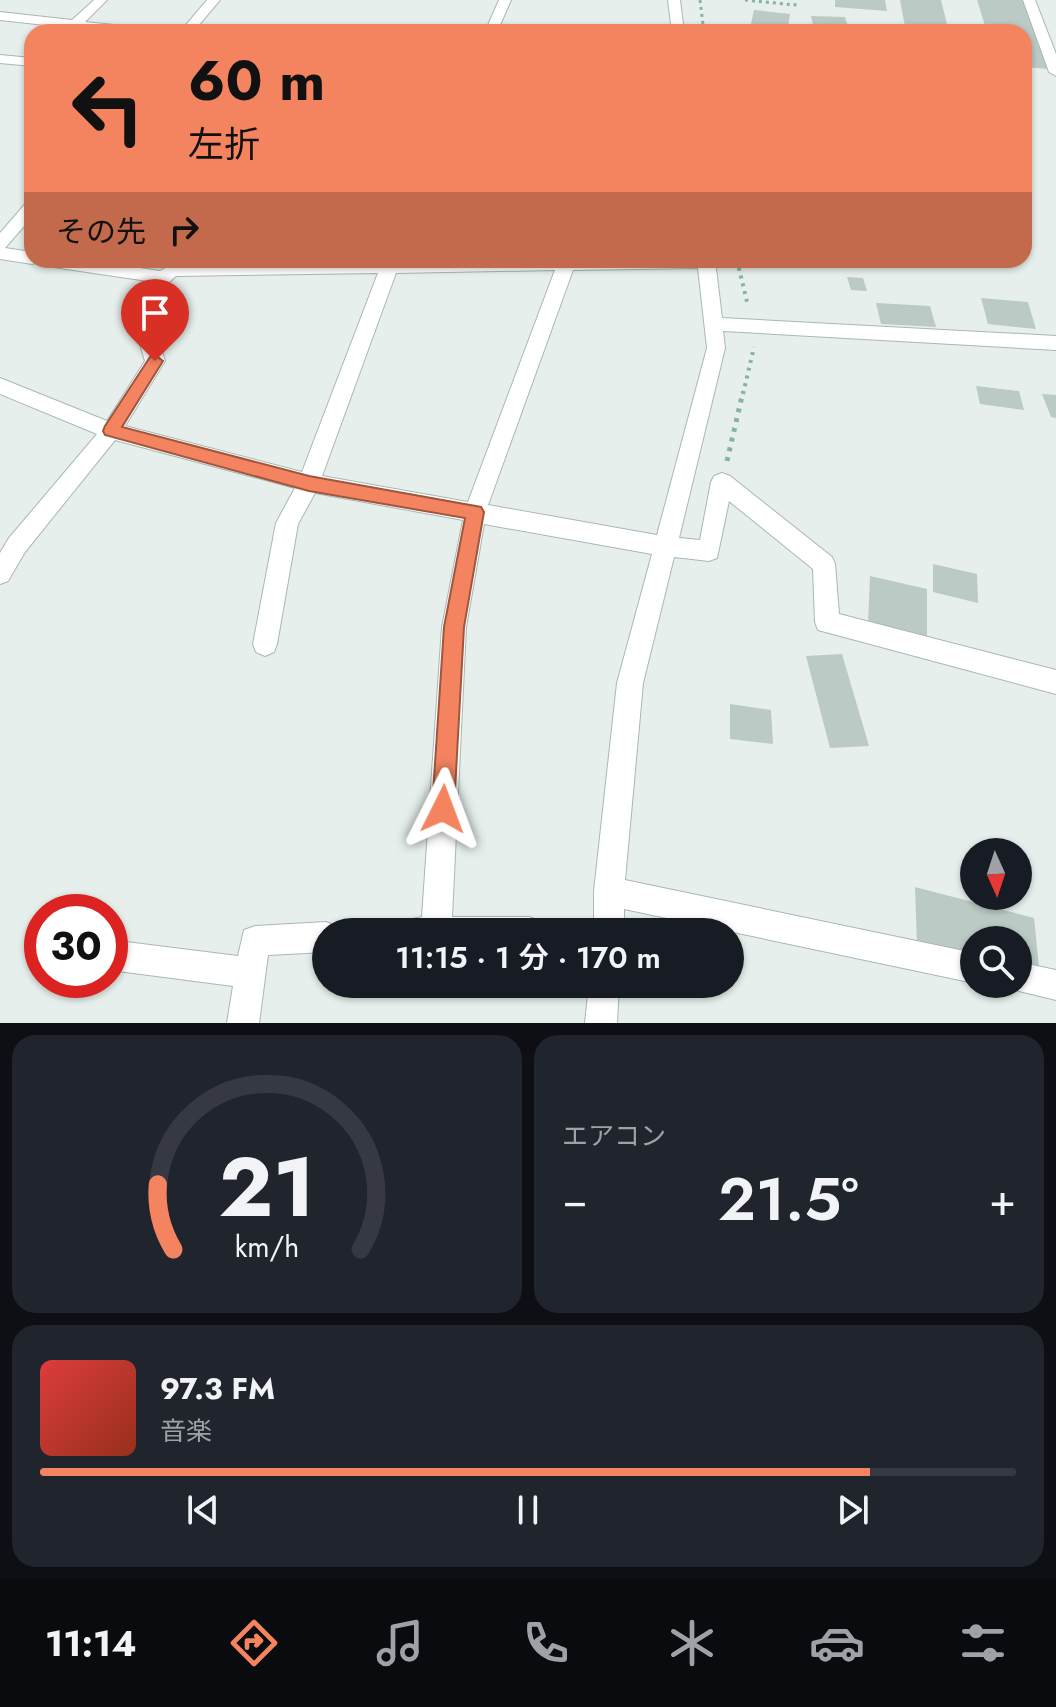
<!DOCTYPE html>
<html lang="ja">
<head>
<meta charset="utf-8">
<style>
	:root { --surface:#171b24; --page:#20242c; --text:#f1f3f6; --muted:#9ea1a6; --line:#363941; --accent:#f4845f }
	body { margin:0; font-family:Jost,"Noto Sans JP",sans-serif; background:var(--page); color:var(--text); height:100vh; display:flex; flex-direction:column; font-size:30px; white-space:nowrap }
	* { box-sizing:border-box; margin:0 }
	p { font-size:26px; color:var(--muted) }
	.icon { flex:none; width:44px; height:44px; fill:none; stroke:currentColor; stroke-width:2; stroke-linecap:round; stroke-linejoin:round }
	.map { position:relative; height:1023px; overflow:hidden }
	.drawer { display:flex; flex-direction:column; gap:12px; padding:12px; background:#0d0f14; flex:1 }
	.drawer>* { flex:none }
	.banner { position:absolute; left:24px; top:24px; width:1008px; height:244px; border-radius:24px; box-shadow:0 2px 6px #0004; background:#f4845f; color:#111; overflow:hidden }
	.needle { width:52px; rotate:177deg }
	.fabs { position:absolute; left:960px; top:838px; display:grid; gap:16px }
	.fabs a { display:grid; place-items:center; width:72px; height:72px; border-radius:50%; background:var(--surface); box-shadow:0 2px 6px #0004; font-size:40px }
	.speed { position:absolute; left:24px; top:894px; display:flex; gap:16px; font-size:40px; font-weight:700; text-align:center }
	.speed>* { display:grid; place-content:center; width:104px; height:104px; border-radius:50%; background:var(--surface); box-shadow:0 2px 6px #0004; line-height:1 }
	.speed .limit { border:12px solid #d22; background:#fff; color:#111 }
	.pin { position:absolute; display:grid; place-items:center; width:68px; height:68px; color:#fff; margin:-82px -34px; border-radius:50% 50% 50% 0; rotate:-45deg; box-shadow:0 0 8px #0007 }
	.pin .icon { rotate:45deg }
	.me { position:absolute; width:88px; margin:-44px; rotate:3deg; stroke-linejoin:round; filter:drop-shadow(0 0 6px #0008) }
	.turn { display:flex; align-items:center; gap:28px; height:168px; padding:0 32px; font-size:36px }
	.turn .icon { width:104px; height:104px; stroke-width:2.5 }
	.turn b { display:block; font-size:56px; line-height:68px }
	.then { display:flex; align-items:center; height:76px; padding:0 32px; background:#0003; gap:16px; font-size:30px }
	.big { font-size:60px; font-weight:600; line-height:1.1 }
	.drawer .card { flex:1; display:flex; flex-direction:column; justify-content:center; gap:12px; min-width:0; padding:0 28px; border-radius:24px; background:var(--page) }
	.drawer .dial { align-items:center; gap:0 }
	.dial svg { height:208px; overflow:visible; fill:none; stroke:var(--line); stroke-width:7; stroke-linecap:round; text-anchor:middle }
	.dial text { fill:var(--text); stroke:none }
	.song { display:flex; align-items:center; gap:24px }
	.cover { width:96px; height:96px; border-radius:12px; background:linear-gradient(135deg,hsl(0 70% 55%),hsl(10 70% 35%)) }
	.played { height:8px; border-radius:4px; background:linear-gradient(90deg,var(--accent) 85%,var(--line) 85%) }
	.keys { display:flex; justify-content:space-around; direction:ltr }
	.heat { display:flex; justify-content:space-between; align-items:center; font-size:44px; direction:ltr }
	.drawer .tiles { flex:1; display:grid; gap:12px; grid-template-columns:1fr 1fr }
	.card:last-child { grid-column:span 2 }
	.trip { position:absolute; left:312px; top:918px; width:432px; height:80px; border-radius:40px; background:var(--surface); box-shadow:0 2px 6px #0004; font-weight:600; line-height:80px; text-align:center }
	.menu { display:flex; height:128px; justify-content:space-around; align-items:center; background:#090b0e; color:var(--muted) }
	.menu .icon { width:56px; height:56px }
	.menu .on { color:var(--accent) }
	.menu b { font-size:36px; color:var(--text) }
	.map>svg:first-child { display:block }
	.building { fill:#bbcac4 }
	.lines { fill:none; stroke-linecap:round; stroke-linejoin:round }
	.minor-casing { stroke:#a8b8b2; stroke-width:2 }
	.path-far2 { stroke:#86b3a5; stroke-width:3; stroke-dasharray:3 4; stroke-linecap:butt }
	.path-far1 { stroke:#86b3a5; stroke-width:4; stroke-dasharray:3 5; stroke-linecap:butt }
	.path { stroke:#86b3a5; stroke-width:5; stroke-dasharray:4 6; stroke-linecap:butt }
	.minor { fill:#fff; fill-rule:evenodd }
	.route { fill:#f4845f; stroke:#9f563e; stroke-width:2 }
</style>
</head>
<body>
<div class="map">
<svg width="1056" height="1023" viewBox="0 0 1056 1023">
	<rect width="100%" height="100%" fill="#e6efeb"/>
	<!-- building -->
	<path class="building" d="M835,0H885L887,11L835,7Z
		M900,0H941L949,32H906Z
		M977,0H1024L1049,69L1024,67V32H987Z
		M754,10L790,14L788,28L751,24Z
		M811,16L845,17L849,31L814,29Z
		M847,277L863,278L867,291L851,290Z
		M981,298L1028,302L1036,329L988,324Z
		M876,303L930,306L936,327L881,324Z
		M976,386L1019,391L1024,410L980,404Z
		M1042,394L1056,395V418L1051,417Z
		M933,564L977,574L978,603L933,592Z
		M870,576L927,589V638L868,624Z
		M842,654L869,746L830,748L806,656Z
		M730,704L771,710L773,744L730,739Z
		M915,887L1034,918L1040,976L1018,970V940H974V958L917,944Z"/>
	<g class="lines">
		<!-- minor casing -->
		<g class="minor-casing">
			<path id="minor" d="M94,0H107L85,22L144,28L150,32H109L0,20V12L72,20Z
				M207,0H220L193,32H180Z
				M499,0H511L497,32H485Z
				M668,0H680L684,32H672Z
				M1023,0H1035L1056,54V76L1049,72Z
				M0,55L32,58V66L0,63Z
				M32,202V217L5,248L32,252V260H86L160,271L172,264L383,260H715L722,318L1056,336V350L723,331L725,348L679,538L700,540L711,482L714,476L722,473L730,476L832,557L835,564L839,614L1056,670V694L818,630L815,622L813,569L729,501L717,558L709,561L674,557L643,683L625,880L974,953V983L624,909V932H594V891L617,683L652,554L484,524L466,627L452,917H529L540,921L544,932H399L403,921L422,917L442,627L463,520L315,493L298,524L277,644L274,652L265,656L256,652L253,644L276,523L295,488L115,440L25,552L8,581L0,584V553L9,538L97,434L0,394V378L107,421L145,361L127,301L148,281L46,266L38,262L32,264L0,259V233L26,203ZM698,268L707,348L657,535L488,505L573,270ZM555,270L468,502L322,476L396,273ZM378,273L302,472L125,426L165,361L146,303L176,276Z
				M326,922L337,926L339,932H326V952L268,955L259,1023H227L233,986L110,970V940L238,956L244,930L255,926Z
				M1018,962L1056,970V1000L1007,988L1006,984H1018Z
				M589,984H619L617,1023H585Z"/>
		</g>
		<!-- path-far2 -->
		<path class="path-far2" d="M700,0L704,32
			M745,0L795,5V0"/>
		<!-- path-far1 -->
		<path class="path-far1" d="M737,260L748,306
			M743,394L754,347"/>
		<!-- path -->
		<path class="path" d="M727,461L743,392"/>
		<!-- minor -->
		<use href="#minor" class="minor"/>
	</g>
	<!-- route -->
	<path class="route" d="M155,355L163,361L122,427L309,476L481,507L484,512L464,627L454,809L451,817L443,821L435,817L432,809L444,627L465,518L309,491L105,435L103,431L105,426L150,357Z"/>
</svg>
<div class="fabs">
<a><svg class="needle" viewBox="-14 -14 28 28"><path d="M0-13l5 13h-10z" fill="#e53935"/><path d="M0 13l5-13h-10z" fill="#9ea1a6"/></svg></a>
<a><svg class="icon" aria-label="search" viewBox="0 0 24 24"><circle cx="10" cy="10" r="6"/><path d="M15 15l6 6"/></svg></a>
</div>
<div class="speed"><div class="limit">30</div></div>
<div class="pin" style="left:155px;top:361px;background:#d93025"><svg class="icon" aria-label="arrive" viewBox="0 0 24 24"><path d="M6 21V4h12l-3 4 3 4H6"/></svg></div>
<svg class="me" style="left:443px;top:809px" viewBox="-20 -20 40 40"><path d="M0-17L14 15 0 8-14 15z" fill="#f4845f" stroke="#fff" stroke-width="4"/></svg>
<div class="trip">11:15 · 1 分 · 170 m</div>
<div class="banner">
<div class="turn"><svg class="icon" aria-label="left" viewBox="0 0 24 24"><path d="M17 20v-9H6M10 6l-5 5 5 5"/></svg><div><b>60 m</b>左折</div></div>
<div class="then">その先<svg class="icon" aria-label="right" viewBox="0 0 24 24"><path d="M7 20v-9h11M14 6l5 5-5 5"/></svg></div>
</div>
</div>
<section class="drawer">
<div class="tiles">
<div class="card dial"><svg viewBox="0 0 100 80">
<path d="M14 69A42 42 0 1 1 86 69"/>
<path d="M14 69A42 42 0 0 1 8 44" stroke="#f4845f"/>
<text x="50" y="56" font-size="32" font-weight="700">21</text>
<text x="50" y="72" font-size="11">km/h</text>
</svg></div>
<div class="card"><p>エアコン</p>
<div class="heat"><a>−</a><b class="big">21.5°</b><a>+</a></div>
</div>
<div class="card">
<div class="song"><i class="cover"></i><div><b>97.3 FM</b><p>音楽</p></div></div>
<div class="played"></div>
<div class="keys"><svg class="icon" aria-label="previous" viewBox="0 0 24 24"><path d="M18 5L8 12l10 7zM5 5v14"/></svg><svg class="icon" aria-label="pause" viewBox="0 0 24 24"><path d="M8 5v14M16 5v14"/></svg><svg class="icon" aria-label="next" viewBox="0 0 24 24"><path d="M6 5l10 7-10 7zM19 5v14"/></svg></div>
</div>
</div>
</section>
<nav class="menu">
<b>11:14</b>
<svg class="icon on" aria-label="directions" viewBox="0 0 24 24"><path d="M12 3l9 9-9 9-9-9zM9 14v-3h6M13 9l2 2-2 2"/></svg>
<svg class="icon" aria-label="music" viewBox="0 0 24 24"><path d="M9 18V5l10-2v13"/><circle cx="6" cy="18" r="3"/><circle cx="16" cy="16" r="3"/></svg>
<svg class="icon" aria-label="phone" viewBox="0 0 24 24"><path d="M5 4h4l2 5-3 2q2 4 5 5l2-3 5 2v4C11 20 4 13 5 4z"/></svg>
<svg class="icon" aria-label="climate" viewBox="0 0 24 24"><path d="M12 3v18M4 7l16 10M4 17L20 7"/></svg>
<svg class="icon" aria-label="car" viewBox="0 0 24 24"><path d="M5 17H2v-5l4-1 3-4h7l3 4 3 1v5h-3M9 17h6M6 11h13"/><circle cx="7" cy="17" r="2"/><circle cx="17" cy="17" r="2"/></svg>
<svg class="icon" aria-label="filters" viewBox="0 0 24 24"><path d="M4 7h16M4 17h16"/><circle cx="9" cy="7" r="2"/><circle cx="15" cy="17" r="2"/></svg>
</nav>
</body>
</html>
